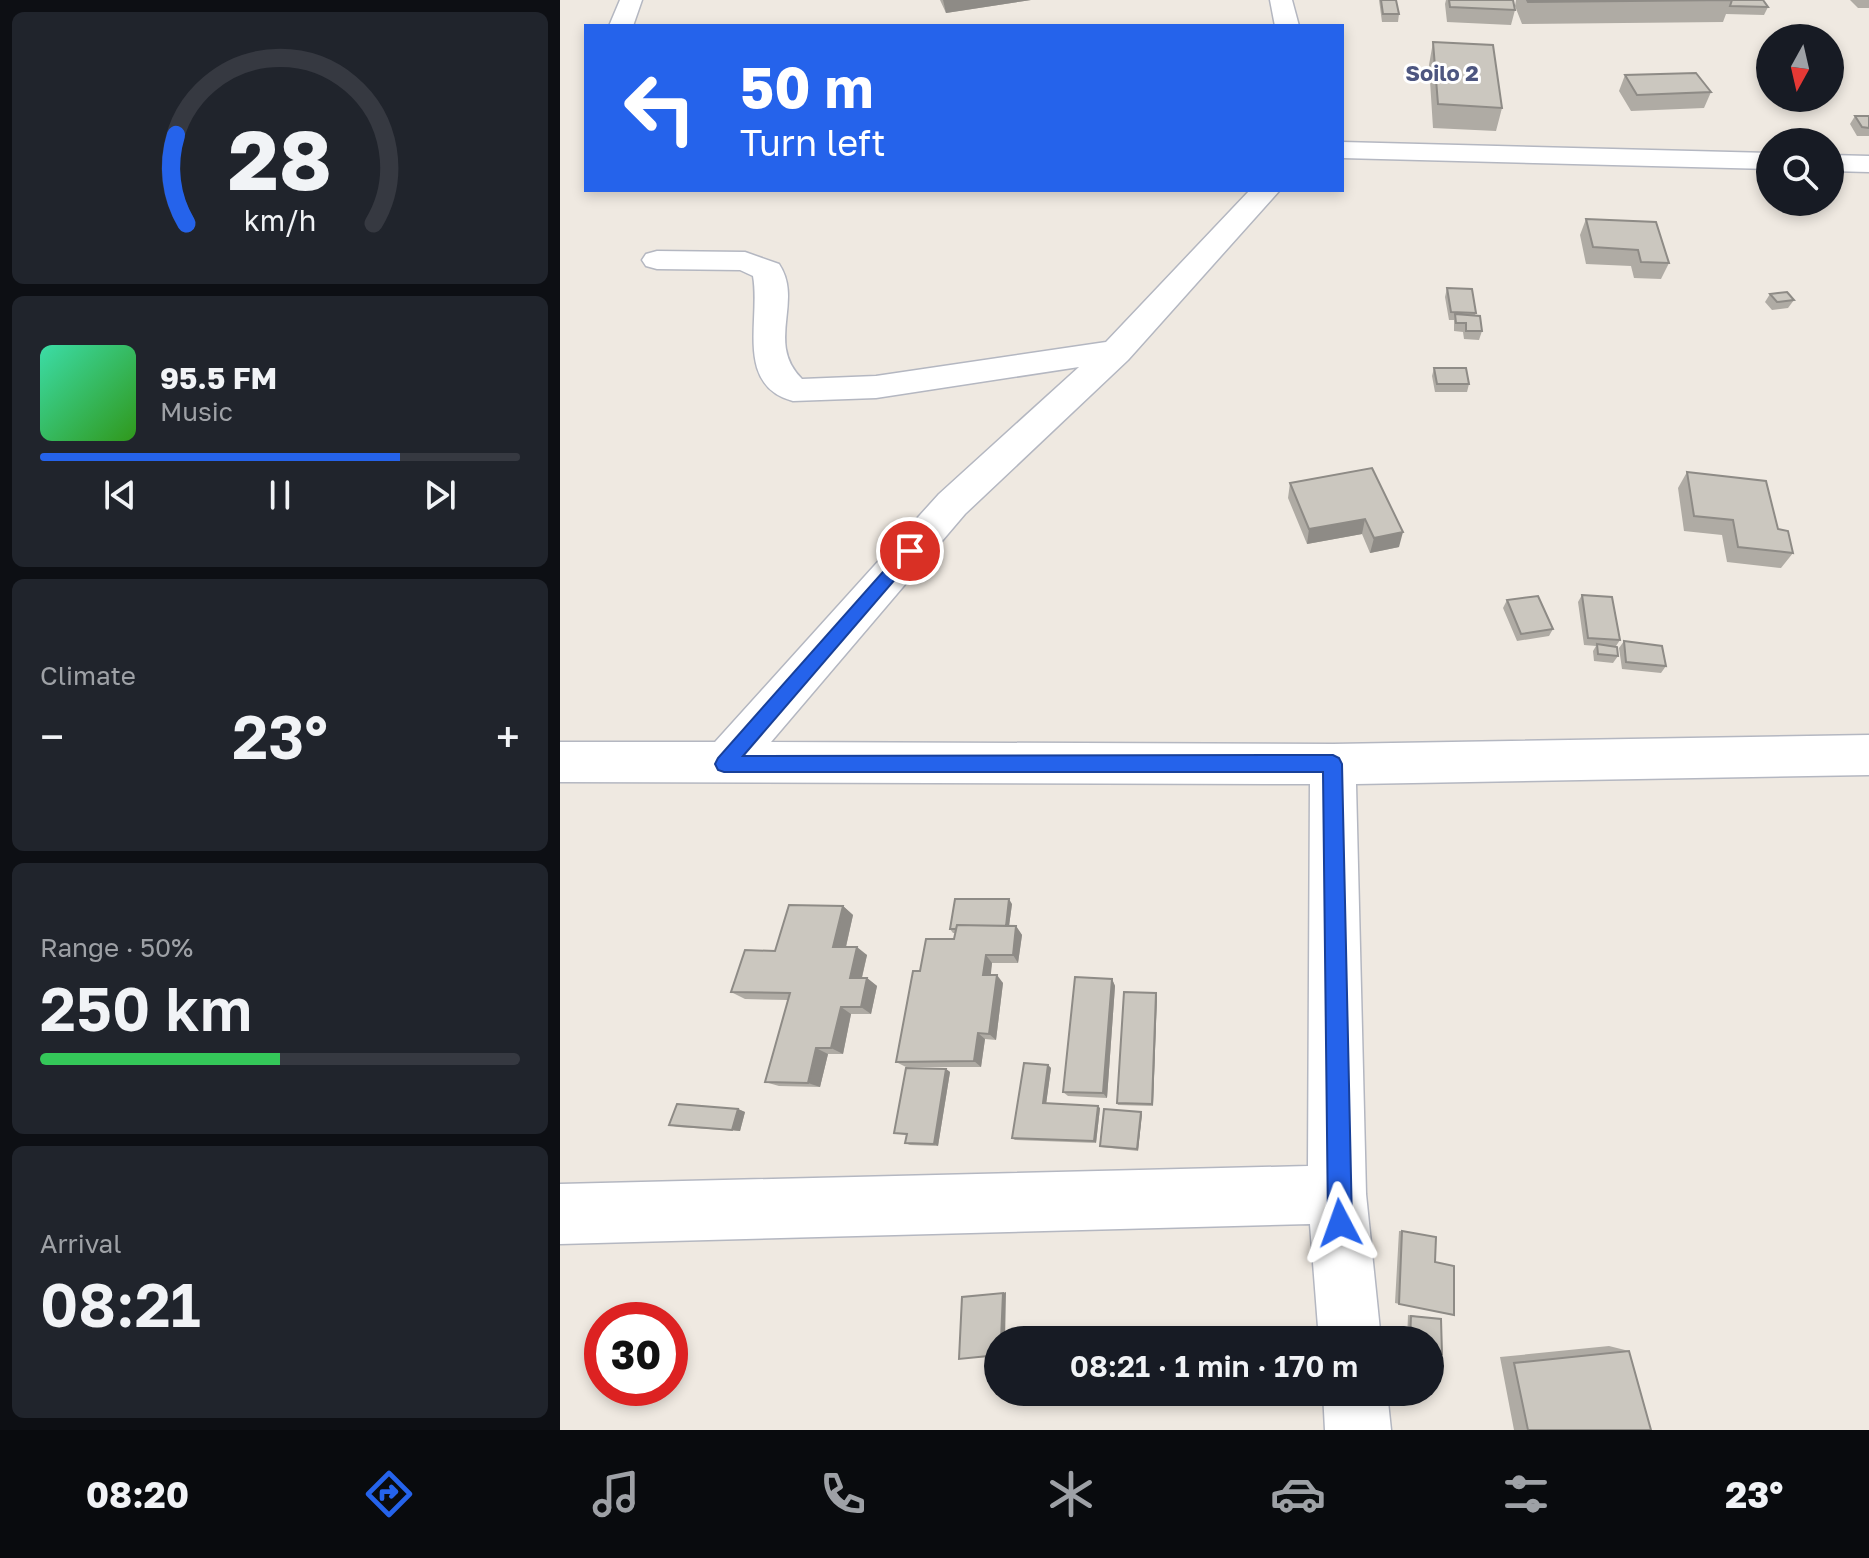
<!DOCTYPE html>
<html lang="en">
<head>
<meta charset="utf-8">
<style>
	:root { --surface:#171b24; --page:#20242c; --text:#f1f3f6; --muted:#9ea1a6; --line:#363941; --accent:#2563eb }
	body { margin:0; font-family:"Golos Text",sans-serif; background:var(--page); color:var(--text); height:100vh; display:flex; flex-direction:column; font-size:30px; white-space:nowrap }
	* { box-sizing:border-box; margin:0 }
	p { font-size:26px; color:var(--muted) }
	.icon { flex:none; width:44px; height:44px; fill:none; stroke:currentColor; stroke-width:2; stroke-linecap:round; stroke-linejoin:round }
	.map { position:relative; flex:1; overflow:hidden }
	.details { display:flex; flex-direction:column; gap:12px; padding:12px; background:#0d0f14; width:560px }
	.details>* { flex:none }
	.guide { position:absolute; left:24px; top:24px; width:760px; height:168px; border-radius:0px; box-shadow:0 4px 12px #0003; background:#2563eb; color:#fff; overflow:hidden }
	.needle { width:52px; rotate:188deg }
	.buttons { position:absolute; left:1196px; top:24px; display:grid; gap:16px }
	.buttons a { display:grid; place-items:center; width:88px; height:88px; border-radius:50%; background:var(--surface); box-shadow:0 4px 12px #0003; font-size:40px }
	.speed { position:absolute; left:24px; top:1302px; display:flex; gap:16px; font-size:40px; font-weight:700; text-align:center }
	.speed>* { display:grid; place-content:center; width:104px; height:104px; border-radius:50%; background:var(--surface); box-shadow:0 4px 12px #0003; line-height:1 }
	.speed .limit { border:12px solid #d22; background:#fff; color:#111 }
	.pin { position:absolute; display:grid; place-items:center; width:68px; height:68px; color:#fff; margin:-34px; border:4px solid #fff; border-radius:50%; box-shadow:0 2px 8px #0007 }
	.me { position:absolute; width:88px; margin:-44px; rotate:356deg; stroke-linejoin:round; filter:drop-shadow(0 0 6px #0008) }
	.turn { display:flex; align-items:center; gap:28px; height:168px; padding:0 24px; font-size:36px }
	.turn .icon { width:104px; height:104px; stroke-width:2.5 }
	.turn b { display:block; font-size:56px; line-height:68px }
	.big { font-size:60px; font-weight:600; line-height:1.1 }
	.details .tile { flex:1; display:flex; flex-direction:column; justify-content:center; gap:12px; min-width:0; padding:0 28px; border-radius:12px; background:var(--page) }
	.details .dial { align-items:center; gap:0 }
	.dial svg { height:208px; overflow:visible; fill:none; stroke:var(--line); stroke-width:7; stroke-linecap:round; text-anchor:middle }
	.dial text { fill:var(--text); stroke:none }
	.song { display:flex; align-items:center; gap:24px }
	.cover { width:96px; height:96px; border-radius:12px; background:linear-gradient(135deg,hsl(160 70% 55%),hsl(110 70% 35%)) }
	.played { height:8px; border-radius:4px; background:linear-gradient(90deg,var(--accent) 75%,var(--line) 75%) }
	.keys { display:flex; justify-content:space-around; direction:ltr }
	.heat { display:flex; justify-content:space-between; align-items:center; font-size:44px; direction:ltr }
	.charge { height:12px; border-radius:6px; background:linear-gradient(90deg,#34c759 50%,var(--line) 0) }
	.trip { position:absolute; left:424px; top:1326px; width:460px; height:80px; border-radius:40px; background:var(--surface); box-shadow:0 4px 12px #0003; font-weight:600; line-height:80px; text-align:center }
	.tabs { display:flex; height:128px; justify-content:space-around; align-items:center; background:#090b0e; color:var(--muted) }
	.tabs .icon { width:56px; height:56px }
	.tabs .current { color:var(--accent) }
	.tabs b { font-size:36px; color:var(--text) }
	main { display:flex; flex:1; min-height:0 }
	.map>svg:first-child { display:block }
	.lines { fill:none; stroke-linecap:round; stroke-linejoin:round }
	.street-casing { stroke:#b4b7c1; stroke-width:3 }
	.street { fill:#fff; fill-rule:evenodd }
	.wall { fill:#afaba4 }
	.shaded-wall { fill:#8e8b86 }
	.building { fill:#cbc7bf; stroke:#8e8b86; stroke-width:2 }
	.route { fill:#2563eb; stroke:#184099; stroke-width:2 }
	.labels { text-anchor:middle; dominant-baseline:central; stroke-width:6; stroke-linejoin:round; paint-order:stroke }
	.far-quarter-label { font-size:22px; font-weight:bold; fill:#4d5680; stroke:#fff }
</style>
</head>
<body>
<main>
<section class="details">
<div class="tile dial"><svg viewBox="0 0 100 80">
<path d="M14 69A42 42 0 1 1 86 69"/>
<path d="M14 69A42 42 0 0 1 10 35" stroke="#2563eb"/>
<text x="50" y="56" font-size="32" font-weight="700">28</text>
<text x="50" y="72" font-size="11">km/h</text>
</svg></div>
<div class="tile">
<div class="song"><i class="cover"></i><div><b>95.5 FM</b><p>Music</p></div></div>
<div class="played"></div>
<div class="keys"><svg class="icon" aria-label="previous" viewBox="0 0 24 24"><path d="M18 5L8 12l10 7zM5 5v14"/></svg><svg class="icon" aria-label="pause" viewBox="0 0 24 24"><path d="M8 5v14M16 5v14"/></svg><svg class="icon" aria-label="next" viewBox="0 0 24 24"><path d="M6 5l10 7-10 7zM19 5v14"/></svg></div>
</div>
<div class="tile"><p>Climate</p>
<div class="heat"><a>−</a><b class="big">23°</b><a>+</a></div>
</div>
<div class="tile"><p>Range · 50%</p><b class="big">250 km</b><div class="charge"></div></div>
<div class="tile"><p>Arrival</p><b class="big">08:21</b></div>
</section>
<div class="map">
<svg width="1309" height="1430" viewBox="0 0 1309 1430">
	<rect width="100%" height="100%" fill="#efe9e1"/>
	<g class="lines">
		<!-- street casing -->
		<g class="street-casing">
			<path id="street" d="M60,0H82L73,26H49Z
				M710,0H732L739,26H715Z
				M782,142L1210,153V169L782,158Z
				M1270,155L1309,156V172L1270,171Z
				M690,190H720L568,360L405,514L211,742L773,744L1309,735V775L796,784L806,1194L821,1340H759L750,1224L0,1244V1184L748,1166L750,784L0,782V742H155L379,494L519,367L316,398L233,401C174,385 201,319 193,276L180,270L97,269L86,266L82,260L86,254L97,251L185,252L219,264C244,301 205,343 242,379L316,376L546,342Z
				M763,1392H827L831,1430H765Z"/>
		</g>
		<!-- street -->
		<use href="#street" class="street"/>
	</g>
	<!-- wall -->
	<path class="wall" d="M380,0H471L386,13Z
		M819,0H836L839,14L838,22H822Z
		M886,0H953L955,10L951,25L887,22L885,4Z
		M956,0H1203L1208,7L1204,15L1166,14L1163,22L962,24L955,6Z
		M1290,0H1309V8H1298Z
		M873,42L942,108L936,131L873,128L869,65Z
		M1065,75L1151,92L1144,108L1071,111L1059,91Z
		M1295,116H1309V136H1297L1290,124Z
		M1026,219L1109,263L1101,279L1074,278L1071,266L1026,264L1020,235Z
		M887,288L916,313L915,315L922,331L919,340L904,339L903,332L894,331V320H889L885,297Z
		M1210,294L1234,300L1228,308L1212,310L1205,302Z
		M874,368L909,384L907,392H875L872,376Z
		M812,468L839,547L810,553L802,534L747,544L728,498L730,483Z
		M1127,472L1218,529L1233,553L1221,568L1167,562L1162,535L1124,531L1118,488Z
		M1022,595L1060,640L1056,646L1058,656L1053,663L1034,661L1033,651L1036,646L1024,645L1018,602Z
		M947,600L993,629L989,636L957,641L943,608Z
		M1064,641L1106,666L1101,673L1062,669L1059,648Z
		M452,904L449,926H456L462,935L458,963H432L430,975L443,983L436,1040L425,1039L421,1067H346L336,1062L360,971L394,939L395,933H393L390,929Z
		M283,906L293,915L286,947L307,955L302,978H307L317,986L311,1014H291L283,1054H268L260,1087L219,1086L205,1082L228,1000L185,999L171,992L215,951Z
		M552,979L555,986L547,1098L508,1096L503,1092Z
		M597,996L593,1106L558,1105L557,1103Z
		M488,1065L491,1068L486,1103L540,1108L536,1143L455,1140L452,1138Z
		M386,1069L390,1072L378,1146L350,1145L345,1143L346,1135L334,1133Z
		M178,1109L185,1112L180,1131L118,1127L109,1125Z
		M582,1114L578,1151L541,1147L540,1146Z
		M839,1231H842L839,1304L835,1303Z
		M848,1315L881,1319L870,1340H847Z
		M1049,1346L1069,1351L1091,1430H954L940,1357Z"/>
	<!-- shaded-wall -->
	<path class="shaded-wall" d="M383,0H471L386,13Z
		M805,519L802,534L747,544L749,529Z
		M843,532L839,547L810,553L814,538Z
		M449,899L452,904L448,933L446,928Z
		M283,906L293,915L284,955L273,947Z
		M456,926L462,935L458,963L453,955Z
		M297,947L307,955L300,985L290,978Z
		M426,955L432,963L430,983L423,975Z
		M437,975L443,983L436,1040L429,1034Z
		M307,978L317,986L311,1014L301,1007Z
		M552,979L555,986L547,1098L543,1093Z
		M596,993L597,996L593,1106L592,1104Z
		M281,1007L291,1014L283,1054L271,1048Z
		M418,1033L425,1039L421,1067L414,1061Z
		M256,1048L268,1054L260,1087L248,1083Z
		M488,1065L491,1068L486,1105L483,1103Z
		M386,1069L390,1072L378,1146L374,1144Z
		M538,1106L540,1108L536,1143L534,1141Z
		M178,1109L185,1112L180,1131L172,1130Z
		M581,1112L582,1114L578,1151L577,1149Z
		M446,1292L445,1340H441L443,1293Z"/>
	<!-- building -->
	<path class="building" d="M821,0H836L839,14H823Z
		M889,0H953L955,10L890,7Z
		M967,0H1172L968,2Z
		M1172,0H1203L1208,7L1170,6Z
		M873,42L933,45L942,108L878,104Z
		M1136,73L1151,92L1077,95L1065,75Z
		M1295,116H1309V128L1302,127Z
		M1026,219L1096,222L1109,263L1081,262L1078,250L1033,247Z
		M887,288L912,289L916,313L891,312Z
		M1227,292L1234,300L1217,302L1210,294Z
		M895,314L920,316L922,331H906V323H896Z
		M874,368H906L909,384H877Z
		M812,468L843,532L814,538L805,519L749,529L730,483Z
		M1127,472L1206,481L1218,529L1228,531L1233,553L1178,547L1173,520L1134,516Z
		M1022,595L1052,597L1060,640L1028,638Z
		M978,596L993,629L961,634L947,600Z
		M1064,641L1102,646L1106,666L1066,662Z
		M1037,644L1057,647L1058,656L1038,654Z
		M395,899H449L446,926L397,925L396,929H390Z
		M229,905L283,906L273,947H297L290,978H307L301,1007H281L271,1048H256L248,1083L205,1082L230,993L171,992L185,950L215,951Z
		M397,925L456,926L453,955H426L423,975H437L429,1034L418,1033L414,1061L336,1062L353,971H360L366,939H394Z
		M515,977L552,979L543,1093L503,1092Z
		M564,992L596,993L592,1104L557,1103Z
		M464,1063L488,1065L483,1103L538,1106L534,1141L452,1138Z
		M346,1068L386,1069L374,1144L345,1143L347,1134L334,1133Z
		M117,1104L178,1109L172,1130L109,1125Z
		M544,1109L581,1112L577,1149L540,1146Z
		M842,1231L876,1237L875,1262L894,1266V1315L839,1304Z
		M443,1293L441,1340H438V1355L399,1359L402,1297Z
		M851,1316L881,1319L882,1354L870,1352V1340H850Z
		M1069,1351L1091,1430H968L954,1363Z"/>
	<!-- route -->
	<path class="route" d="M350,545L358,551L356,555L183,756L773,755L779,758L782,764L792,1223L788,1232L780,1235L771,1232L768,1223L763,772H164L158,770L155,764L158,758L345,547Z"/>
	<g class="labels">
		<!-- far-quarter labels -->
		<g class="far-quarter-label">
			<text x="882" y="72">Soilo 2</text>
		</g>
	</g>
</svg>
<div class="buttons">
<a><svg class="needle" viewBox="-14 -14 28 28"><path d="M0-13l5 13h-10z" fill="#e53935"/><path d="M0 13l5-13h-10z" fill="#9ea1a6"/></svg></a>
<a><svg class="icon" aria-label="search" viewBox="0 0 24 24"><circle cx="10" cy="10" r="6"/><path d="M15 15l6 6"/></svg></a>
</div>
<div class="speed"><div class="limit">30</div></div>
<div class="pin" style="left:350px;top:551px;background:#d93025"><svg class="icon" aria-label="arrive" viewBox="0 0 24 24"><path d="M6 21V4h12l-3 4 3 4H6"/></svg></div>
<svg class="me" style="left:780px;top:1223px" viewBox="-20 -20 40 40"><path d="M0-17L14 15 0 8-14 15z" fill="#2563eb" stroke="#fff" stroke-width="4"/></svg>
<div class="trip">08:21 · 1 min · 170 m</div>
<div class="guide">
<div class="turn"><svg class="icon" aria-label="left" viewBox="0 0 24 24"><path d="M17 20v-9H6M10 6l-5 5 5 5"/></svg><div><b>50 m</b>Turn left</div></div>
</div>
</div>
</main>
<nav class="tabs">
<b>08:20</b>
<svg class="icon current" aria-label="directions" viewBox="0 0 24 24"><path d="M12 3l9 9-9 9-9-9zM9 14v-3h6M13 9l2 2-2 2"/></svg>
<svg class="icon" aria-label="music" viewBox="0 0 24 24"><path d="M9 18V5l10-2v13"/><circle cx="6" cy="18" r="3"/><circle cx="16" cy="16" r="3"/></svg>
<svg class="icon" aria-label="phone" viewBox="0 0 24 24"><path d="M5 4h4l2 5-3 2q2 4 5 5l2-3 5 2v4C11 20 4 13 5 4z"/></svg>
<svg class="icon" aria-label="climate" viewBox="0 0 24 24"><path d="M12 3v18M4 7l16 10M4 17L20 7"/></svg>
<svg class="icon" aria-label="car" viewBox="0 0 24 24"><path d="M5 17H2v-5l4-1 3-4h7l3 4 3 1v5h-3M9 17h6M6 11h13"/><circle cx="7" cy="17" r="2"/><circle cx="17" cy="17" r="2"/></svg>
<svg class="icon" aria-label="filters" viewBox="0 0 24 24"><path d="M4 7h16M4 17h16"/><circle cx="9" cy="7" r="2"/><circle cx="15" cy="17" r="2"/></svg>
<b>23°</b>
</nav>
</body>
</html>
